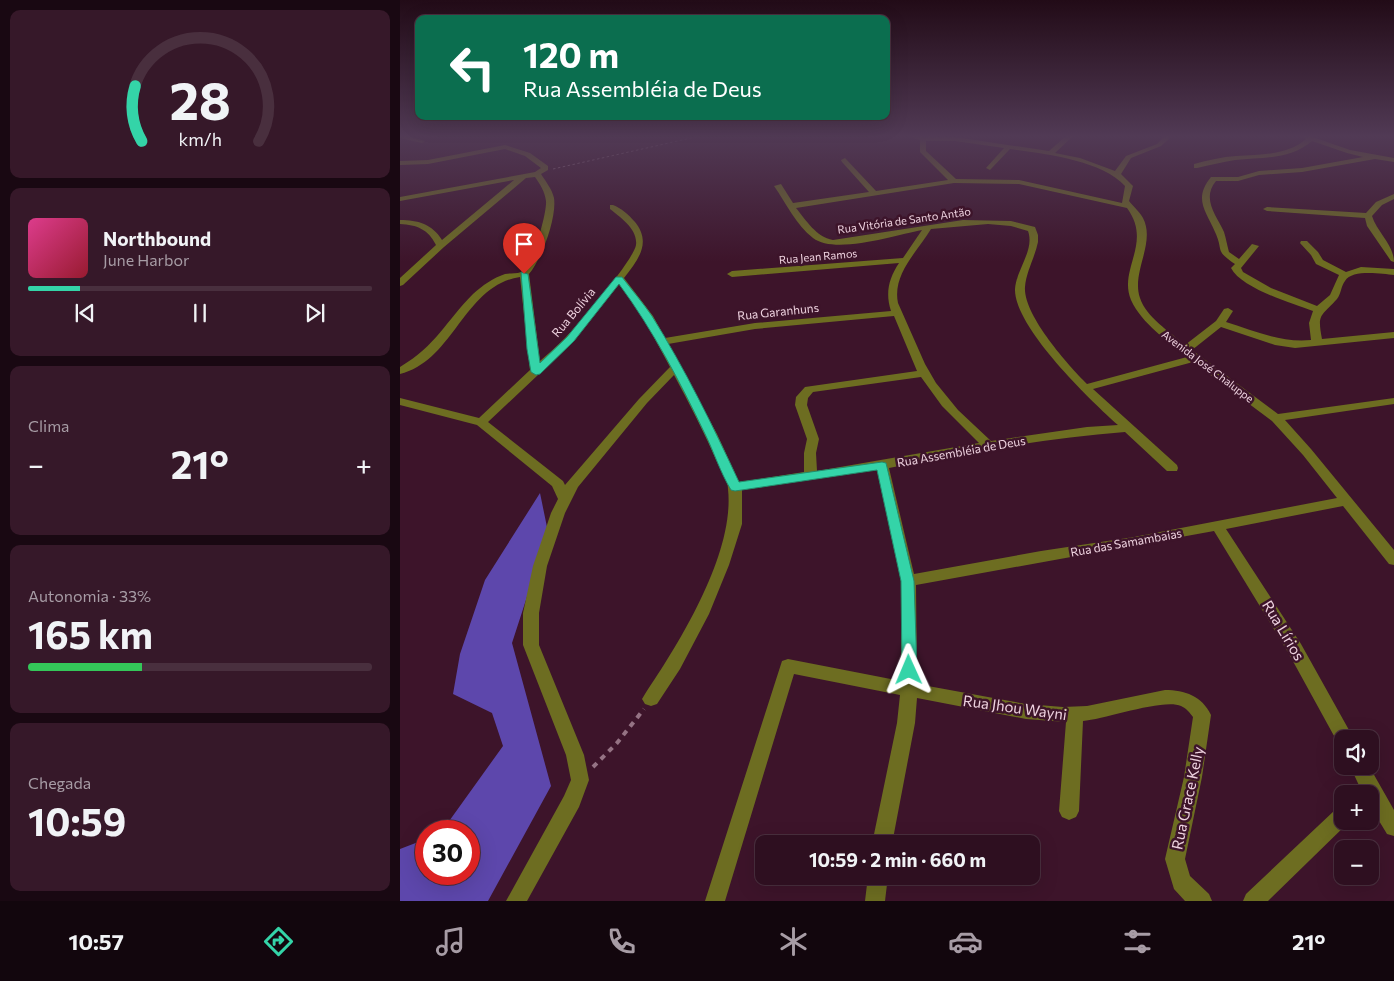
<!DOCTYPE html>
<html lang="pt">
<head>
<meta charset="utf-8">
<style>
	:root { --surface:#2e0f20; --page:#361829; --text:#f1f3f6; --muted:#a79ca5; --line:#492f3e; --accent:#34d4a8 }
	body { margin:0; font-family:Commissioner,sans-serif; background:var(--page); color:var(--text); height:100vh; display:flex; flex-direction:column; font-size:19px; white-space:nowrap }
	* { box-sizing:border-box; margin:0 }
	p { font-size:16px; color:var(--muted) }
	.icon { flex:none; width:28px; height:28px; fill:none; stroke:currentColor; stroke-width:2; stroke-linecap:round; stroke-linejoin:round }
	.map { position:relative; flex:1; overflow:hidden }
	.drawer { display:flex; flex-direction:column; gap:10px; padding:10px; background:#190812; width:400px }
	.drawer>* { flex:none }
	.hud { position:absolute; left:15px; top:15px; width:475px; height:105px; border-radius:10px; box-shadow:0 5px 20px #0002,0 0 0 1px var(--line); background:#0b6e4f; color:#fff; overflow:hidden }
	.tools { position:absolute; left:934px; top:730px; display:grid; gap:10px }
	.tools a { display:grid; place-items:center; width:45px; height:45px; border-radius:10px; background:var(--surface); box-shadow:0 5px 20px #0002,0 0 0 1px var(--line); font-size:25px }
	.speed { position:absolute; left:15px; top:820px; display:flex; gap:10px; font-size:25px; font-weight:700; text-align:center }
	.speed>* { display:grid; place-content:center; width:65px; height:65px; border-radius:50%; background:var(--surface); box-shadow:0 5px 20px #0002,0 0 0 1px var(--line); line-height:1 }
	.speed .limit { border:8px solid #d22; background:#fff; color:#111 }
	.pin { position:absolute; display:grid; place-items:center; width:42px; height:42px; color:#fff; margin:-51px -21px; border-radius:50% 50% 50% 0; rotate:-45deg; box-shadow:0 0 5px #0007 }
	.pin .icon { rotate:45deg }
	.me { position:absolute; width:55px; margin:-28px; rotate:359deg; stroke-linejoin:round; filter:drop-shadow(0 0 4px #0008) }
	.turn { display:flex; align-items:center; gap:18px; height:105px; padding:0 25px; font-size:22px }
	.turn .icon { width:65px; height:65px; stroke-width:2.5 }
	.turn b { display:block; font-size:35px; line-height:42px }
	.big { font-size:38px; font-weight:700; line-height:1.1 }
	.drawer .tile { flex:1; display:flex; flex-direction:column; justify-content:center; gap:8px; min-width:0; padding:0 18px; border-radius:10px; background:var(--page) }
	.drawer .dial { align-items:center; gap:0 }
	.dial svg { height:130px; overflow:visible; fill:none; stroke:var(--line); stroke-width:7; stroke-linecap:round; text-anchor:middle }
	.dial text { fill:var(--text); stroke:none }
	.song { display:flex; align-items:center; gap:15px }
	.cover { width:60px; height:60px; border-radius:8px; background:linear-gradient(135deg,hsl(330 70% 55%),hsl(350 70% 35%)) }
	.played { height:5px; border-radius:2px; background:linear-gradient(90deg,var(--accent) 15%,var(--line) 15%) }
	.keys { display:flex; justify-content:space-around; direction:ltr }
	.heat { display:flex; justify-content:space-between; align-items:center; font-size:28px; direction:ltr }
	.charge { height:8px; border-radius:4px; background:linear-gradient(90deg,#34c759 33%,var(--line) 0) }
	.trip { position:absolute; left:355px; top:835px; width:285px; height:50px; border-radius:10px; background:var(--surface); box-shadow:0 5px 20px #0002,0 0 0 1px var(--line); font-weight:700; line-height:50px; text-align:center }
	.dock { display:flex; height:80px; justify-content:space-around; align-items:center; background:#12060d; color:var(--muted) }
	.dock .icon { width:35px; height:35px }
	.dock .selected { color:var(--accent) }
	.dock b { font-size:22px; color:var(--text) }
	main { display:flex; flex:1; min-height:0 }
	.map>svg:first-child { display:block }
	.forest { fill:#5d47ac }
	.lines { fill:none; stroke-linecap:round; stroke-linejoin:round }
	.path-far1 { stroke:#957384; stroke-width:1; stroke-dasharray:2.5 2.5; stroke-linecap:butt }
	.path { stroke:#957384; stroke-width:4; stroke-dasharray:5.5 5.5; stroke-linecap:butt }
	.minor { fill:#6d6d21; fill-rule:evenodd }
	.route { fill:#34d4a8; stroke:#228a6d }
	.labels { text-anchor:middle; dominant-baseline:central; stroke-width:5; stroke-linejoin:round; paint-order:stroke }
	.far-street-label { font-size:11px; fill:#eed2df; stroke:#3d142a }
	.street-label { font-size:12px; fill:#eed2df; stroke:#3d142a }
	.near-street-label { font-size:15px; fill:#eed2df; stroke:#3d142a }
</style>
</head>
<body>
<main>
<section class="drawer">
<div class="tile dial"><svg viewBox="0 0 100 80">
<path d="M14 69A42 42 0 1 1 86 69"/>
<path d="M14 69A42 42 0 0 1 10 35" stroke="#34d4a8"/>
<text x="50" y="56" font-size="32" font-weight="700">28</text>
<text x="50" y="72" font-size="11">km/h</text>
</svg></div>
<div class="tile">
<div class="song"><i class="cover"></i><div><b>Northbound</b><p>June Harbor</p></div></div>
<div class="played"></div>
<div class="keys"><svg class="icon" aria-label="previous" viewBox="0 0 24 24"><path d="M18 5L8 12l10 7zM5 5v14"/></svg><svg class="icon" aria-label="pause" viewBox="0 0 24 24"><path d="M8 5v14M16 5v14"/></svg><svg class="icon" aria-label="next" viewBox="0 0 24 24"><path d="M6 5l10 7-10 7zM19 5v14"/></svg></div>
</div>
<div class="tile"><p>Clima</p>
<div class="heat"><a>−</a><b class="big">21°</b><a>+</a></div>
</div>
<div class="tile"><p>Autonomia · 33%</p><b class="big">165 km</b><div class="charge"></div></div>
<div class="tile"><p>Chegada</p><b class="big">10:59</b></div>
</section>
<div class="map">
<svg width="994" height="901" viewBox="0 0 994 901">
	<rect width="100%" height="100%" fill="#3d142a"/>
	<!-- forest -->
	<path class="forest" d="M140,493L148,532L112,643L151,786L88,901H0V849L26,839V874H69V831H42L103,746L92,713L53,694L60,654L85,580Z"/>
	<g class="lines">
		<!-- path-far1 -->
		<path class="path-far1" d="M153,169L300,136"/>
		<!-- path -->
		<path class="path" d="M193,767L217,743L244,709"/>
		<!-- minor -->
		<path class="minor" d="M0,136H9L25,141L22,143L0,138Z
			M507,136L555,137L649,151L666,136H673L655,153L680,158L715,171L726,156L757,144L765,136H772L761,146L731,158L721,174L733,186L729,201C734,207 739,211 743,218C756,243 731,272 740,298C746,317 770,332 785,345L816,321L824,309L828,308L833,311L826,322C855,331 881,343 911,340L909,323L913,311C891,303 841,288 831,268L835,264C814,250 824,251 815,232C806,211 793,199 811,177H838L859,171L902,168L963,157L947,153L912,141C890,160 862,157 835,160C822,162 810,165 797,168H794V164C808,160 822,157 836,156C861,154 886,156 906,139L901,136H910L950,150L994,158V162L975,159L902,172L859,175L838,181H816C801,199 817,216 824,232C826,238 827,245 829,252L839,259L852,244L859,246L841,268L843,272L871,288L917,306L930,295L939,275L916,264L911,255L900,243L901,241H907L918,252L923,260L946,272L961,267L994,269V275C982,274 952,269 945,281C941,286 941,294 937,299C921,317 917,313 922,339L994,332V338L895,348L875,345L821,327L792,350L878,414L994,398V404L885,420L911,449L994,550V565L989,564L943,506L826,529L901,644L954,739H942V746L939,745L889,654L814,531L516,585L517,684L626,704L663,707L687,706L765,690C785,690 802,696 811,715L802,777L785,859L790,876L809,894L812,901H785L774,889L765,859L784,777L793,717C790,713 786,708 781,706C764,698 705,719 683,721L679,811L676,817L669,820L662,817L659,811L666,722L626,719L517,698L515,723L492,844H472L497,723L500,695L394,674L325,901H305L382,661L388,659L501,681V581L477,470L342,490V524L329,565L309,614L280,669L257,704L251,706L245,704L242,699L245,694C280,642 335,553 328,489C328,481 322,472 318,464C305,434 290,405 274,375L247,403L178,487L165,513L147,566L139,613V645L184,755L189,780L179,807L127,901H106L164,796L171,780L166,755L123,645V613L133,566L151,513L158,499L152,486L77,425L0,405V398L79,418L130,370L120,277C64,285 54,361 0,374V367C37,345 45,322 73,294C83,285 93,278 105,274C110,273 116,274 121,272C132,266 147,214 146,201C145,192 140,184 135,177L126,178L44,247L3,285L0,286V278L36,245C28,229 17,225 0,224V220C18,220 32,224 42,240L114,180L0,201V197L135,172L141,168L125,156L105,149L28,164L0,165V161L28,160L105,145L130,153L148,166V170L141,174C146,182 152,189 154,198C157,218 141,260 129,274L140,361C148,354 157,346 165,338C179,324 233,261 236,245C238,229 221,218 210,209V205H213C221,208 229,215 235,222C252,243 238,260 224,278L253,316L265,338L355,323L491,311C485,293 489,278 499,263L332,277L327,274L332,271L503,258L522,230C495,235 435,255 413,238C396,225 386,203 374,186L381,184L393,203L469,192L442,162L441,160L445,158L476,191L548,180L520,152V140ZM526,141H555L604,148L586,168L590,170L610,149C644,154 701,160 725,186L722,203L619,180L556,179L526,151ZM554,183L619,184L727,208C753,243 718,269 731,300C742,324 768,341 787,357L687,384C668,365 623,315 625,287C626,272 635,257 638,242V235L635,227L611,221L563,220L433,240C416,237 406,220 396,208ZM588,224L611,226L628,231C635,250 616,270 615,289C614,327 690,400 718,425L687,427L591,441L558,410L536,383L525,364L498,303C492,274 518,251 531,229ZM219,284L243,317L270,367L239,399L165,485L163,481L88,422L174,341ZM494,316L517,371L405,387L396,397L395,405L407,439L404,453V472L339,482L317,434L268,344L355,329ZM793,362L872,421L903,455L937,498L734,537L641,551L514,574L489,468C567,453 645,438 725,432L767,471H777L778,468L777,465L693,389ZM521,377L542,406L579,443L417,471L416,453L419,439L407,405L408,398L413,392Z
			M994,194V199L982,205L972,216C977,232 994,245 994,262L991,261L967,226L965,218L867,211L863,209L867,207L966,213L976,202Z
			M950,766H969L994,810V836L987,834L970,806V794H963Z
			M942,807V821L949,822L868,901H843L846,894L935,810Z
			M468,876H488L485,901H465Z"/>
	</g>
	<!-- sky -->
	<linearGradient id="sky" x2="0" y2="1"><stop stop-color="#220b17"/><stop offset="0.52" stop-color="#513a55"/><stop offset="1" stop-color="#513a55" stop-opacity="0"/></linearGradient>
	<rect width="994" height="262" fill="url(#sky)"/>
	<!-- route -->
	<path class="route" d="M121,272L128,274L140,363L167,337L216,277H222C232,290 243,303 252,316C285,369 313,426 339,482L482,462L486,463L514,581L517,670L514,675L509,677L504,675L502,670L501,581L477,470L335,491L331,490C320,472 314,452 305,434C280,382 253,330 219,284L174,341L140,374L136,375L131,372L127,349Z"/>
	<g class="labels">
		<!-- far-street labels -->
		<g class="far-street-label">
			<text transform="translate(504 220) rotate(-8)">Rua Vitória de Santo Antão</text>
			<text transform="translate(418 256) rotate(-5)">Rua Jean Ramos</text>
			<text transform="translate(808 366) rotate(37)">Avenida José Chaluppe</text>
		</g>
		<!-- street labels -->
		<g class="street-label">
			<text transform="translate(378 311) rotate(-6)">Rua Garanhuns</text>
			<text transform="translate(173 312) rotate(-50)">Rua Bolívia</text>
			<text transform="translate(561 451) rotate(-10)">Rua Assembléia de Deus</text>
			<text transform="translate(726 542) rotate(-10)">Rua das Samambaias</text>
		</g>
		<!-- near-street labels -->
		<g class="near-street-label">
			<text transform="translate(884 630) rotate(59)">Rua Lírios</text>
			<text transform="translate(615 707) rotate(8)">Rua Jhou Wayni</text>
			<text transform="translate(787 798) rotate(-78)">Rua Grace Kelly</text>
		</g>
	</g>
</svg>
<div class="tools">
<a><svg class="icon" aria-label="sound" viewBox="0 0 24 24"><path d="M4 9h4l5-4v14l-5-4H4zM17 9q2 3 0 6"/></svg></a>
<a>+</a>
<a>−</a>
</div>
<div class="speed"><div class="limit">30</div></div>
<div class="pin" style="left:124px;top:274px;background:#d93025"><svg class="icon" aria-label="arrive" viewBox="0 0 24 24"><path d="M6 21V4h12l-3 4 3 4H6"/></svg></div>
<svg class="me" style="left:509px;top:670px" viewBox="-20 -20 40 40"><path d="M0-17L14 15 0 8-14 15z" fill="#34d4a8" stroke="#fff" stroke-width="4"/></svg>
<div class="trip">10:59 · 2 min · 660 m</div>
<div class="hud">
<div class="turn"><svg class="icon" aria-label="left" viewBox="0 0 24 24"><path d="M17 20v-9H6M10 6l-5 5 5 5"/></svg><div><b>120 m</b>Rua Assembléia de Deus</div></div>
</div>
</div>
</main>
<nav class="dock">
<b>10:57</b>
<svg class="icon selected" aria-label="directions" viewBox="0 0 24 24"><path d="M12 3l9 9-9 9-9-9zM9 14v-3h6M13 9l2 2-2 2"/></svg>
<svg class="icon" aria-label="music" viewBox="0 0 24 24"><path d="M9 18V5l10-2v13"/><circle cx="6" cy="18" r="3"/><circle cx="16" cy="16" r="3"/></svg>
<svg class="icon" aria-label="phone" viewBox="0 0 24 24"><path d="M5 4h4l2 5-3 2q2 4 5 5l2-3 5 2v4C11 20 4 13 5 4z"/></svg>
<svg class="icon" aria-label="climate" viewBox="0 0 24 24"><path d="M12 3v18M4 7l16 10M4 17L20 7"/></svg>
<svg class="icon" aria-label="car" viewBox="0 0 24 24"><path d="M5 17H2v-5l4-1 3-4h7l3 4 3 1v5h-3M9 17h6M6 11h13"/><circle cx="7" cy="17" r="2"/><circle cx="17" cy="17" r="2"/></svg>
<svg class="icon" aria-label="filters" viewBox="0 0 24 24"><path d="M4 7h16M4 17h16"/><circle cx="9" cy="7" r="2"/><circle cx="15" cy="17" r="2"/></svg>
<b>21°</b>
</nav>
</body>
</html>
